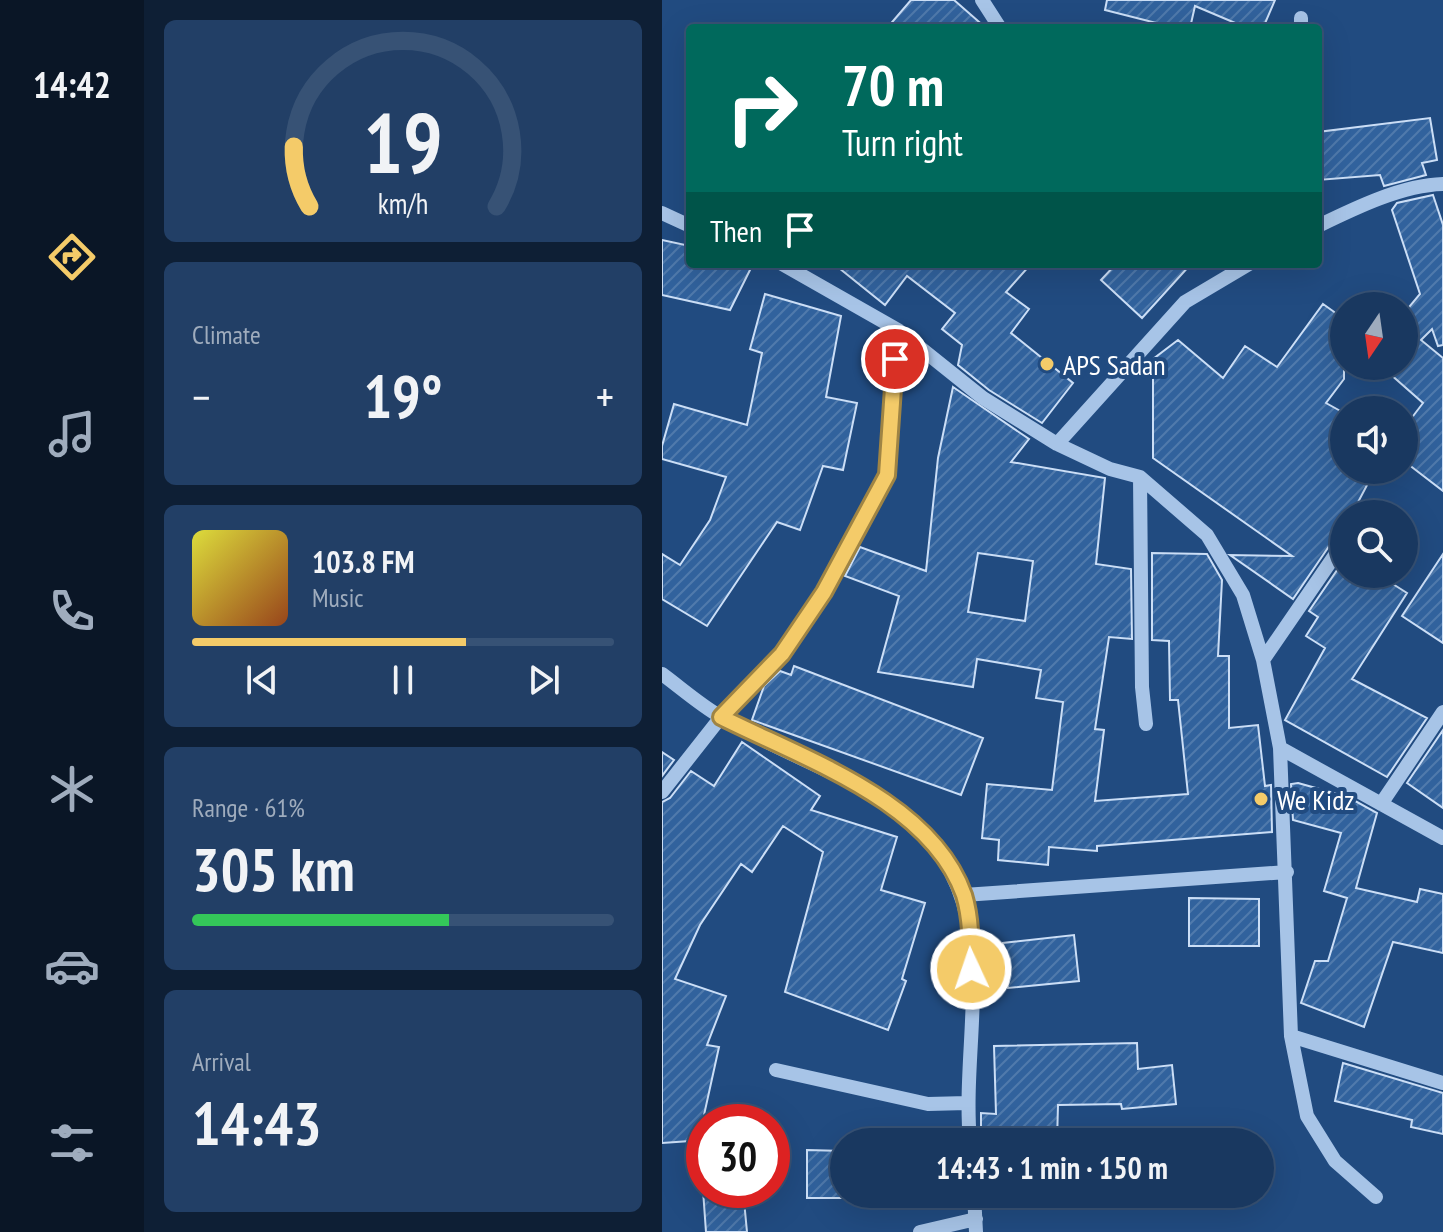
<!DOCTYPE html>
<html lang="en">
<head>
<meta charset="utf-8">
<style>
	:root { --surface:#193860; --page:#223f66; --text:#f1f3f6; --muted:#9facbd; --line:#375275; --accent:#f4cb69 }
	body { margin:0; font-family:"PT Sans Narrow",sans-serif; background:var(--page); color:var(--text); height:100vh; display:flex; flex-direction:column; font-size:30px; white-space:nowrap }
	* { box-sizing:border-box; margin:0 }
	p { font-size:26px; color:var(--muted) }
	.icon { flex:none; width:44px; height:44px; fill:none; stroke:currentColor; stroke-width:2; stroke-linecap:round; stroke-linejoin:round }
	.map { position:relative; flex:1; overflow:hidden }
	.sheet { display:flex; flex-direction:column; gap:20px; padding:20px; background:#0e1f35; width:518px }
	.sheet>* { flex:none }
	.top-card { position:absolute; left:24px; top:24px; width:636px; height:244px; border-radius:8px; box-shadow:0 8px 32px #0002,0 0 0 2px var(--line); background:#00695c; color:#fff; overflow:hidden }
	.needle { width:52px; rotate:193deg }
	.fabs { position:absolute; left:668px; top:292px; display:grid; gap:16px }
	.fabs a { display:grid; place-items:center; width:88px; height:88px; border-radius:50%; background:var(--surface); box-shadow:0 8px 32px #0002,0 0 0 2px var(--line); font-size:40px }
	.speed { position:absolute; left:24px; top:1104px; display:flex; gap:16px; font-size:40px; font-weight:700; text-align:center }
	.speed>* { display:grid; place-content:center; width:104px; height:104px; border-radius:50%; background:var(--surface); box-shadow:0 8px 32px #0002,0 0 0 2px var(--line); line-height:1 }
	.speed .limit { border:12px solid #d22; background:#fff; color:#111 }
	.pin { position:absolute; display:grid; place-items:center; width:68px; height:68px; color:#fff; margin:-34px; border:4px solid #fff; border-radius:50%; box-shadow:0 2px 8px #0007 }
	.me { position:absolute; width:88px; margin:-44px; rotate:357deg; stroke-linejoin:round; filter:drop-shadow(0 0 6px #0008) }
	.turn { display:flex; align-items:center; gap:28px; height:168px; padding:0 24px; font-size:36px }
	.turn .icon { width:104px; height:104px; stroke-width:2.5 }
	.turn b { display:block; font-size:56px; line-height:68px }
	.then { display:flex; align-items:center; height:76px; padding:0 24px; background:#0003; gap:16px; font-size:30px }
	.big { font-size:60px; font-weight:800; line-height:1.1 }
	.sheet .tile { flex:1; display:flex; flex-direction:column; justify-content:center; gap:12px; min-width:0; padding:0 28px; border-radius:12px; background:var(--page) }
	.sheet .dial { align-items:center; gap:0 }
	.dial svg { height:208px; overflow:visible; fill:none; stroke:var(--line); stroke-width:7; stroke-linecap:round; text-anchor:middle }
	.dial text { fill:var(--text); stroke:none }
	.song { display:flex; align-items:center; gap:24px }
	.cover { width:96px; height:96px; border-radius:12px; background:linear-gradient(135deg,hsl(60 70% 55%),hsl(20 70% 35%)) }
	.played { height:8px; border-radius:4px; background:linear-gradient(90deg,var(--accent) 65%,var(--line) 65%) }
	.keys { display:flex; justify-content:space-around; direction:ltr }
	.heat { display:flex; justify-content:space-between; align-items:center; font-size:44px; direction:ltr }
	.charge { height:12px; border-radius:6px; background:linear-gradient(90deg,#34c759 61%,var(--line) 0) }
	.trip { position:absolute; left:168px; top:1128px; width:444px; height:80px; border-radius:40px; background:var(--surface); box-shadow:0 8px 32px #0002,0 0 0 2px var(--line); font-weight:800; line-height:80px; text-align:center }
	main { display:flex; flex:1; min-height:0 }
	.tabs { display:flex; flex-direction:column; width:144px; justify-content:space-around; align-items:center; background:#0a1626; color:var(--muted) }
	.tabs .icon { width:56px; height:56px }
	.tabs .on { color:var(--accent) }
	.tabs b { font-size:36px; color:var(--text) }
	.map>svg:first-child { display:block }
	.building { fill:url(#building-hatch); stroke:#cbdef6; stroke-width:2; fill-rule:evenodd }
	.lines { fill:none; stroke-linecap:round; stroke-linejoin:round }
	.minor { stroke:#a7c4e7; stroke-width:14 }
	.route-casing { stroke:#9f8444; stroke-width:20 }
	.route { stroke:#f4cb69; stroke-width:14 }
	.poi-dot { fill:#f4cb69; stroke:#214b80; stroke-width:3 }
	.labels { text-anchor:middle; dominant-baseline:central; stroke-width:8; stroke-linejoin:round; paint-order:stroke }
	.poi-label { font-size:28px; fill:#fff; stroke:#214b80; text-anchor:start }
</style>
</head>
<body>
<main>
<nav class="tabs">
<b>14:42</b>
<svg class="icon on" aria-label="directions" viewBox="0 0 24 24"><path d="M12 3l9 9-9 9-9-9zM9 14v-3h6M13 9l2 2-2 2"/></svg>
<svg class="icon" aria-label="music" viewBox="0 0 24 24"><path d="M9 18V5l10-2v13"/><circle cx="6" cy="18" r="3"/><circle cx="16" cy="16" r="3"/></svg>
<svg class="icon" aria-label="phone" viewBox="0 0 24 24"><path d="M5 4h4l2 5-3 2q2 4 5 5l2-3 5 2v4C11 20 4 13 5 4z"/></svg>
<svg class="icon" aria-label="climate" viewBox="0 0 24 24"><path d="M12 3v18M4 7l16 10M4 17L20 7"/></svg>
<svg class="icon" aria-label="car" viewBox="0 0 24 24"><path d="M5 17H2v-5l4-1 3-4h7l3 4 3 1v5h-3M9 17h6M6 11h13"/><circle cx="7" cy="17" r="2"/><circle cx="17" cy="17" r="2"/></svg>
<svg class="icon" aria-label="filters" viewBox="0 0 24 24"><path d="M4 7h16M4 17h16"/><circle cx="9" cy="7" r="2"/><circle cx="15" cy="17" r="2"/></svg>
</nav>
<section class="sheet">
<div class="tile dial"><svg viewBox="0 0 100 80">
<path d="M14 69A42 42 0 1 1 86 69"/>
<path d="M14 69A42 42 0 0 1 8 46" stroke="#f4cb69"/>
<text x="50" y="56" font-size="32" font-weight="700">19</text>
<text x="50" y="72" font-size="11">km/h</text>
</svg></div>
<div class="tile"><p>Climate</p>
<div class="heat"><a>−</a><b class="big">19°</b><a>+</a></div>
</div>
<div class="tile">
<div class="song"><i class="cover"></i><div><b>103.8 FM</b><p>Music</p></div></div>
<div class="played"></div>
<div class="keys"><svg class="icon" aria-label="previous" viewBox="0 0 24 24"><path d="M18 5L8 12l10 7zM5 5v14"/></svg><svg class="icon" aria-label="pause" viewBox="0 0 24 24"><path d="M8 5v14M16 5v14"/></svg><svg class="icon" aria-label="next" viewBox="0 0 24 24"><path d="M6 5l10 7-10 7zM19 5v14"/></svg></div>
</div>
<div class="tile"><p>Range · 61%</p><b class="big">305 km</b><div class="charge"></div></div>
<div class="tile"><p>Arrival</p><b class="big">14:43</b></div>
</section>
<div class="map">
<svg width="781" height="1232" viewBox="0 0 781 1232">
	<defs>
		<pattern id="building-hatch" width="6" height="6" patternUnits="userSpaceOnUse" patternTransform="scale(2)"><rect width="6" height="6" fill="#31629d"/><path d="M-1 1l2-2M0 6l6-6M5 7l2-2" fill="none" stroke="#507aac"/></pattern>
	</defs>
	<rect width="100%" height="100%" fill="#214b80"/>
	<!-- building -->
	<path class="building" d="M249,0H292L324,28H225Z
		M445,0H613L601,28H585L533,6L528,28H514L443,10Z
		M768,118L775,160L760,163L764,175L722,186L718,175L656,180V132Z
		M771,195L781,225V345L776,346L770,329L759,340L781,358V491L742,461V428L761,403L719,366H742V313L758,294L730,210L735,203Z
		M0,240L28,246V264H91L68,310L0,295Z
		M172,264H369L344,292L367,309L349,333L411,383L380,423L327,390L296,365L300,345L280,329L293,313L245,276L223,305Z
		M454,264H529L480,318L439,280Z
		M103,294L179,316L164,397L195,403L181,470L161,466L138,530L115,522L45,626L0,599V554L18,565L48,520L64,477L0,459V446L12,404L85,425L100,353L88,349Z
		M661,304L682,319V379L664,403L682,413V470H713L694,506L688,514H682V532L674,536L631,599L568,555L630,556L491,458V359L516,340L561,378L583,346L615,367Z
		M291,387L367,439L349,462L443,478L434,564L469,569L470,639L447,637L433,729L442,730L433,801L526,794L516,700H508L507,641L490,640V553L545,554L560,580L556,656H567V728L596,725L603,786L609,785L610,832L435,846V851L387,847L386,865L336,860L337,840L320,838L325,784L390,790L401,702L374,698L379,670L315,659L311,687L216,672L237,596L183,576L198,547L264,571L276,458ZM316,553L371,561L363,621L306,612Z
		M781,554V643L740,616Z
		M682,560V574H715L745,593L690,679L765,718L725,777L623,720L663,648L644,636L656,617L647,611Z
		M132,666L321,738L299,795L90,720L102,686L118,671L129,675Z
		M781,730V808L745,783Z
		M80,742L158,796L149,810L235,837L219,890L263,903L240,979L244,981L226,1030L123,992L161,852L121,826L90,872L79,864L38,925L13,979L64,996L45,1045L57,1047L42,1115V1140L0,1143V802L8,798L29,771L52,786Z
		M0,752L12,760L0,776Z
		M636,783L686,797L715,813L694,888L755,902L758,889L781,894V953L731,942L702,1027L639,1003L653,961H666L685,898L662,891L679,833L631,820L629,784Z
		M527,898L597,899V946H527Z
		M412,935L417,981L346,988L341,943Z
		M475,1043L476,1069L510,1065L514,1104L460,1109L459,1104L396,1105L395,1142H319V1113L334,1114L332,1046Z
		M681,1063L781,1093V1134L749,1127L750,1120L673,1101Z
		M272,1133V1142H211V1137Z
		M145,1150L182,1151V1194H274V1198H145Z
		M41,1190H81L85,1232H44Z"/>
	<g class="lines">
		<!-- minor -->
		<path class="minor" d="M320,0L338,28
			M639,18V28
			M0,213L28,226
			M656,226C693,208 740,185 781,184
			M120,264L236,330L321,398L395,444L448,469L478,477L545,535L581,595L601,660L618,748L629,1036L645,1116L673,1161L714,1197
			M395,444L523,302L587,264
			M478,477L480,687L484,724
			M701,514L705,509
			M601,660L682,542
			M0,674C19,688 38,705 59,717C161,780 290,795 308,936C317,1004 302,1074 308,1142
			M618,748L781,838
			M0,792L59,717L120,654L162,592L225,475L236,330
			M719,804L781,712
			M302,895L625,872
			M629,1036L781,1083
			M114,1070L266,1104L305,1103
			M312,1194L314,1232
			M258,1232L314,1219"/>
	</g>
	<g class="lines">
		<!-- route casing -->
		<g class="route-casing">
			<path id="route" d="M233,359L225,475L162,592L120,654L59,717C142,759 269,801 302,895C309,918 309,945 309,969"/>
		</g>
		<!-- route -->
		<use href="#route" class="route"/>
	</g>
	<!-- markers -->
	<g class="poi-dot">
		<circle cx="385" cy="364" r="8"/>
		<circle cx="599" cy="799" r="8"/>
	</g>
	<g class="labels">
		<!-- poi labels -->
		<g class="poi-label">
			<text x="401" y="364">APS Sadan</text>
			<text x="615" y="799">We Kidz</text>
		</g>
	</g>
</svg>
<div class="fabs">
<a><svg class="needle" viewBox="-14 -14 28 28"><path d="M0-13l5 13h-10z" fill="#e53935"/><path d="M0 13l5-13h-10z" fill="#9facbd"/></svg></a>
<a><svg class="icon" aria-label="sound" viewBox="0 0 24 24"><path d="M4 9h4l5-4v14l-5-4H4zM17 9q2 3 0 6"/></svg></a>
<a><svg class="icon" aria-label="search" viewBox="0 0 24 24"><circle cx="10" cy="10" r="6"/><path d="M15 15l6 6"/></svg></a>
</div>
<div class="speed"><div class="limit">30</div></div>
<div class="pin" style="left:233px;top:359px;background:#d93025"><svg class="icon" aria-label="arrive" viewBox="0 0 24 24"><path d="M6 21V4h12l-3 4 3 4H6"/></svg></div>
<svg class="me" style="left:309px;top:969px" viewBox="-20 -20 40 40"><circle r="17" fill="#f4cb69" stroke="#fff" stroke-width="3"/><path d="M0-11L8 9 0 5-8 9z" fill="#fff"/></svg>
<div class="trip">14:43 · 1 min · 150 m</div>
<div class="top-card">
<div class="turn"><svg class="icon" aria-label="right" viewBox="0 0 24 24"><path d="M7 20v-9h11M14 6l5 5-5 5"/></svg><div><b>70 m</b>Turn right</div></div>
<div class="then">Then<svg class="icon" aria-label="arrive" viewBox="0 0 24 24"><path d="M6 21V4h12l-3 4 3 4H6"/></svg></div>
</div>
</div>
</main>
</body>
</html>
